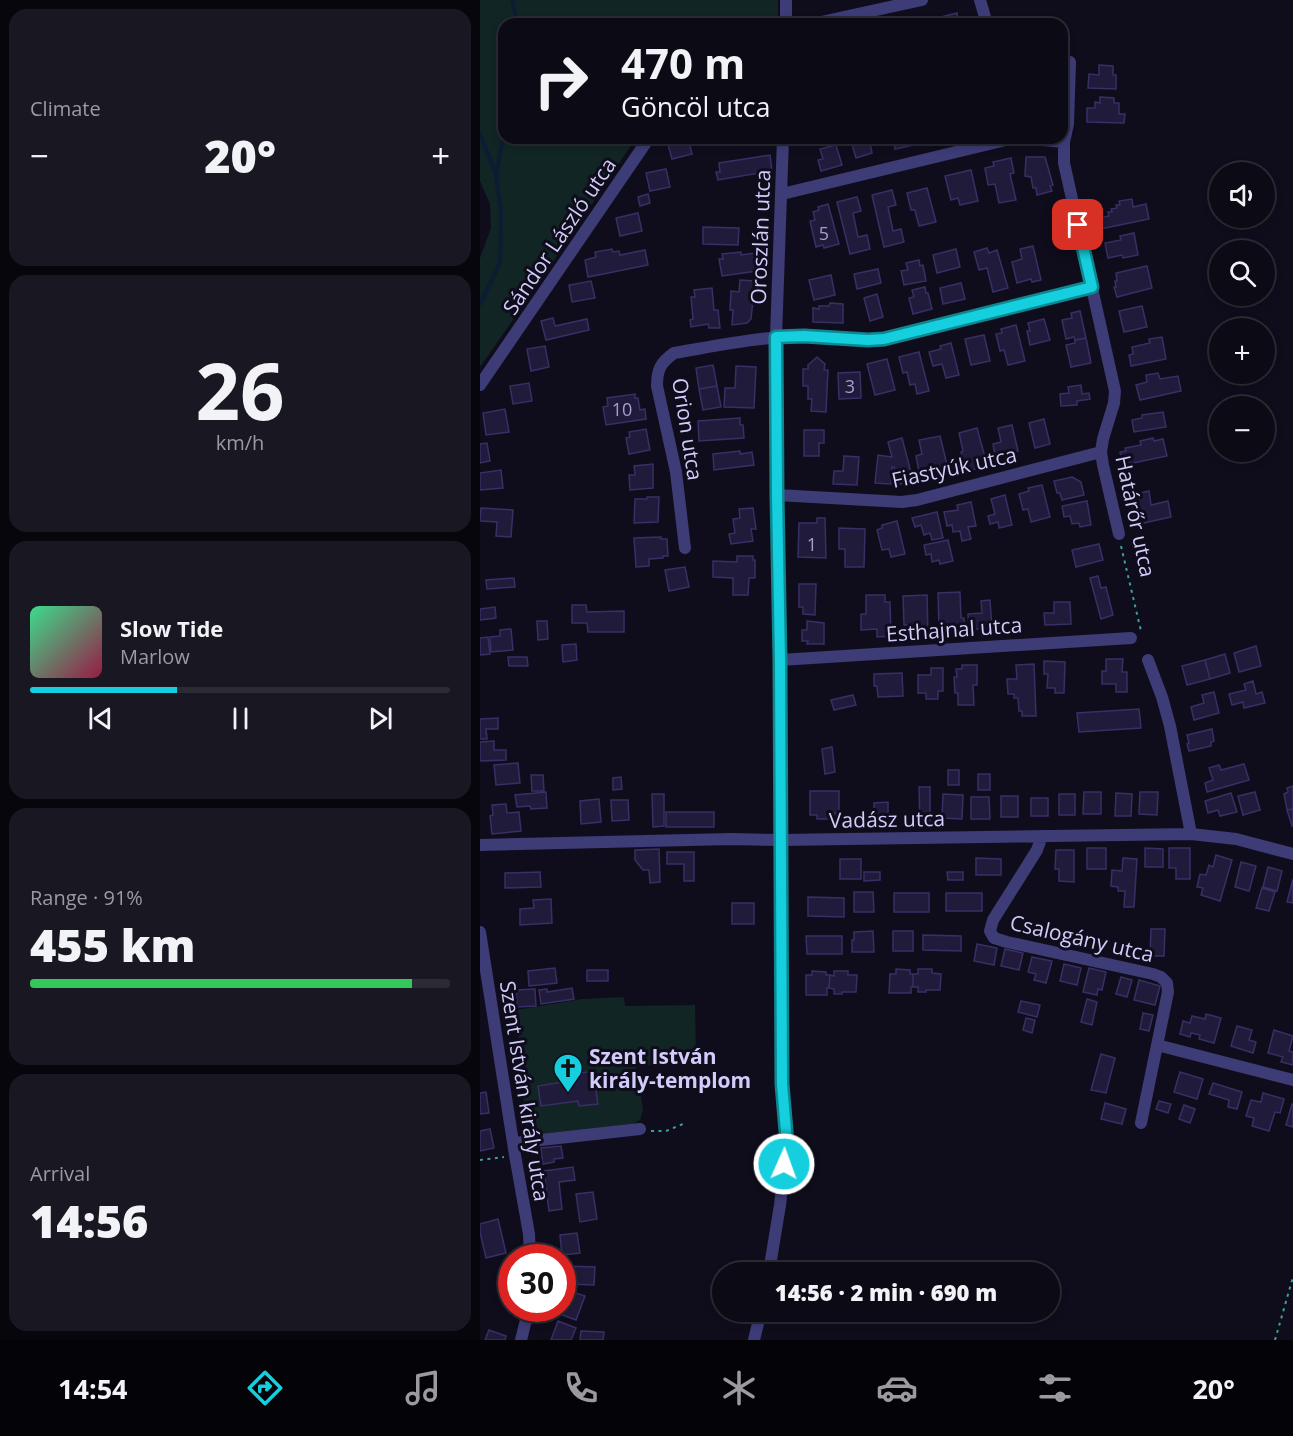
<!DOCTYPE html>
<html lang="en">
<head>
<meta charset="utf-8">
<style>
	:root { --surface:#0b0a15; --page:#191822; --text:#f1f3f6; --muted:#9a9aa0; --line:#2b2b34; --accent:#15cfde }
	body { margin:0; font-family:"Open Sans",sans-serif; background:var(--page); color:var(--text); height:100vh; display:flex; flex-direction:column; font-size:22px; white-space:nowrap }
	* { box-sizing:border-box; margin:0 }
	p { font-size:20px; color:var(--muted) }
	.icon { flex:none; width:33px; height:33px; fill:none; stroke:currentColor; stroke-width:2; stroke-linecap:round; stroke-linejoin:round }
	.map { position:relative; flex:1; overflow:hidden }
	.side { display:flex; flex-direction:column; gap:9px; padding:9px; background:#06060c; width:480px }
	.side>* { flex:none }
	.banner { position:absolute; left:18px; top:18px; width:570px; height:126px; border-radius:18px; box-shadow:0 3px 9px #0003,0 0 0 2px var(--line); background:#0b0a15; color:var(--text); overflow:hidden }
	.controls { position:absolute; left:729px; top:162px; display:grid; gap:12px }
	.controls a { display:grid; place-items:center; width:66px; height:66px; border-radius:50%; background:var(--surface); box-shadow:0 3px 9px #0003,0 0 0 2px var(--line); font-size:30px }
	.speed { position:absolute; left:18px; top:1244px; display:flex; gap:12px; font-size:30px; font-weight:700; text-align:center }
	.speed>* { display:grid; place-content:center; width:78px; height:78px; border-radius:50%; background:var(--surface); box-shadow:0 3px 9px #0003,0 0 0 2px var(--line); line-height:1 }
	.speed .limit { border:9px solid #d22; background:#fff; color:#111 }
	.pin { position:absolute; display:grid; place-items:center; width:51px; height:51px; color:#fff; margin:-26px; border-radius:12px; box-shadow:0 3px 9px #0006 }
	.me { position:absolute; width:66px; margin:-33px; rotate:2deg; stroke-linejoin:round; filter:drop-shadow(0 0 4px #0008) }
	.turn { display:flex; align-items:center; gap:21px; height:126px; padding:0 24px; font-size:27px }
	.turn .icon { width:78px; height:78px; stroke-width:2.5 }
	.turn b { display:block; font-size:42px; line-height:51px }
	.big { font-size:45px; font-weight:800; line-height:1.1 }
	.side .card { flex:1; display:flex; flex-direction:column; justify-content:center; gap:9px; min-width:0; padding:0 21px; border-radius:18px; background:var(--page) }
	.side .dial { align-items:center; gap:0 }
	.dial b { font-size:78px; line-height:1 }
	.song { display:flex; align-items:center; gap:18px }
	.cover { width:72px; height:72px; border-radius:9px; background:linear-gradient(135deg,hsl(150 70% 55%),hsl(340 70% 35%)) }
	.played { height:6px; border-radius:3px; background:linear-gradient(90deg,var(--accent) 35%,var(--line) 35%) }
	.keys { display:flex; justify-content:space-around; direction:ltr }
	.heat { display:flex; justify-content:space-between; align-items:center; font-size:33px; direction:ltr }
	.charge { height:9px; border-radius:4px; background:linear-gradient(90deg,#34c759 91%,var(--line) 0) }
	.trip { position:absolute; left:232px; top:1262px; width:348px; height:60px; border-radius:30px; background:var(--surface); box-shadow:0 3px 9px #0003,0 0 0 2px var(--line); font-weight:800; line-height:60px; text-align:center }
	.menu { display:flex; height:96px; justify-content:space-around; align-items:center; background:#040408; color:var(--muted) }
	.menu .icon { width:42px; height:42px }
	.menu .on { color:var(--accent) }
	.menu b { font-size:27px; color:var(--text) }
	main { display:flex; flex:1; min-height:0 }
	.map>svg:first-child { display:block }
	.green { fill:#112524 }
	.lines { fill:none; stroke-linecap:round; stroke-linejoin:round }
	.stream { stroke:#0d1c35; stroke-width:4 }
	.building { fill:#211b3b; stroke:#382f65; stroke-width:1.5 }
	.path { stroke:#38a39a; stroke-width:2; stroke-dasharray:3 4.5; stroke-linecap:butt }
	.minor { stroke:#3d3c77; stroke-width:12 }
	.route-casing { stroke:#0e8790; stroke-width:15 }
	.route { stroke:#15cfde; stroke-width:10 }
	.labels { text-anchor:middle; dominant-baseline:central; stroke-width:6; stroke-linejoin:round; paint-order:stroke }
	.number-label { font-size:18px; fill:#a5a0ca }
	.street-label { font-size:21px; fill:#d1ccfa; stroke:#0f0d1c }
	.poi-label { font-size:21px; font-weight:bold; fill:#d1ccfa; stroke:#0f0d1c; text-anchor:start }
</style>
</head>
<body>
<main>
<section class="side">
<div class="card"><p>Climate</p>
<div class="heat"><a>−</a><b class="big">20°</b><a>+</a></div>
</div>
<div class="card dial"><b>26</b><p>km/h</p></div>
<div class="card">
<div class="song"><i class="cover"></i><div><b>Slow Tide</b><p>Marlow</p></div></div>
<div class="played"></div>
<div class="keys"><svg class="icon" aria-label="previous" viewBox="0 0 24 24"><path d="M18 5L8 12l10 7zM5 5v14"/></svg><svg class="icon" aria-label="pause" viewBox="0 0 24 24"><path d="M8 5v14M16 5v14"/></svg><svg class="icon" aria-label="next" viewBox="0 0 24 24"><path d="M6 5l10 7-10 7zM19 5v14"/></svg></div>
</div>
<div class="card"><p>Range · 91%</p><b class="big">455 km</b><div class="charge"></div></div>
<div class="card"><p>Arrival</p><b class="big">14:56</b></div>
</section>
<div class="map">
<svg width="813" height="1340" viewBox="0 0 813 1340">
	<rect width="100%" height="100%" fill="#0f0d1c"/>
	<!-- green -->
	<path class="green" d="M0,0H298V20L284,24H24V138H156L62,278L0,367V258L11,228L10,204L0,181Z
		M144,997L145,1006L215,1005L216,1058L156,1067L163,1110L160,1120L153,1124L47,1137L36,1010L102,999Z"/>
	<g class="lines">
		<!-- stream -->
		<path class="stream" d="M32,0L35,13V24
			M0,134L16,175L21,211L20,263L0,304
			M17,172L24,129"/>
	</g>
	<!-- building -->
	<path class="building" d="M477,13L479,24H445V21Z
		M619,65L633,66V75H636V89L608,88L609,74L619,75Z
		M620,97L634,98V103H639V114H645L644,123L607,122V108H615V102L620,103Z
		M198,138H208L212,154L192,159L187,141Z
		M370,138H389L392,153L376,158Z
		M413,138H433L434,145L415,149Z
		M356,145L362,165L341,171L338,160L343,159L340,149Z
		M290,155L292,171L238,180L236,172H240L239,163Z
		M546,157H565L573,185L570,186L572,191L557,195L556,188H553L551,177L545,176Z
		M531,158L534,173L530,174L536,200L519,203L515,184L508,185L505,168L514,166L513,162Z
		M186,169L190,187L170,191L166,173Z
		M491,170L498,201L480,205L478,198L471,200L465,176Z
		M447,188L456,222L439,226L435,210H431L427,193Z
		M412,190L416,205L408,207L413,231L421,229L424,242L404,247L392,195Z
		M168,194L170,203L160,206L158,197Z
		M377,197L381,211L373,213L378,237L387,235L390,249L370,254L357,202Z
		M652,199L653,207L666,204L669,219L620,229L618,218L629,216L628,212H632L631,209L637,208L636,205H640L639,201Z
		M348,204L359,244L344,248L343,245L336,247L330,221L335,220L333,212L339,210L338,207Z
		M158,213L162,231L140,236L136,218Z
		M223,227L259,228L258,245L223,244Z
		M654,233L658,255L643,258L642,255L628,258L625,243L641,240L640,236Z
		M553,246L561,280L552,282L551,279L537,283L532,262L542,259L540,249Z
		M507,248L509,253L517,250L528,288L513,292L507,268L499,270L494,252Z
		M132,249L133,252L139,251L140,255L165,250L168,265L108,277L105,260L116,257L115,252Z
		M476,249L480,267L457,273L453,255Z
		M261,252V255L275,253L277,271L242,276L239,259H243L242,254Z
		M439,260L440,266L443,265L446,281L424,285L421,271L428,270L426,263Z
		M667,266L672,288L637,297L634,287H636L635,281H637L636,273Z
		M398,269L401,283L377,289L374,274Z
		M351,275L355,295L334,300L329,280Z
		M260,280L275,281L271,319L267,323L252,325L253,310H250L251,291L259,292Z
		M111,281L115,298L92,302L89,285Z
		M481,283L485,299L463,304L460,288Z
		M445,287L446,293H448L452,309L433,314L429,298L434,297L432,290Z
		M232,288L234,310H238L240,328H229L228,324L211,327L210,320L213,319L211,297H215L214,290Z
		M397,294L403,317L390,321L384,298Z
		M350,303L363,304V323L333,322V308L339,309V306H349Z
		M662,306L667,327L644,332L639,311Z
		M600,311L606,338L595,340L594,337L586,339L582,320L592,318L591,313Z
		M73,318L75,326L107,319L109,330L66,340L61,321Z
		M564,319L570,340L550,345L547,331H550L548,323Z
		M536,325L545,361L528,365L524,350L520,351L516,334L522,333L521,329Z
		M504,335L510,361L491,365L485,339Z
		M682,337L686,359L651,366L649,355L653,354L652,347L670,343L669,339Z
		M606,338L611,363L591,367L586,345L595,343V340Z
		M471,343L479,375L466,378L462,364L453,366L449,352L461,349L460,346Z
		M65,346L69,367L51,371L47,349Z
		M439,352L449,391L437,394L435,384L430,385L427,372L423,373L419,357Z
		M337,357L345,364L344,370H348L346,412L331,411L332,399H328V386H323V369H328V365Z
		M407,359L415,390L395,395L387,364Z
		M233,365L237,386L219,389L216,368Z
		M256,366L276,367L274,408L244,407L245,388H255Z
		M380,372L381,398L359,399L358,373Z
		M678,373L680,379L698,376L701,391L660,400L656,385L667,382L666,375Z
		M49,383L52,401L33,404L30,386Z
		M601,385L602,394L609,393L610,399L597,401V405L581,406L580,394L589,393L588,387Z
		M237,386L241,407L223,410L219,389Z
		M155,394V398H158L160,410L165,409L166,419L126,425L123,407L128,406L127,398Z
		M25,409L29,432L6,435L3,413Z
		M683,412L686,427L654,432L652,420L662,418V415Z
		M260,418V425H263L264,438L219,441L218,421Z
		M564,419L570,444L555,448L549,423Z
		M532,425L538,451L515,456L513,444L521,442L518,428Z
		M497,428L506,461L495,464L496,469L486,471L481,452L483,451L479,433Z
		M166,429L170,450L149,454L146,438L150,437L149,432Z
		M324,430H344V443H339V456H324Z
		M460,436L469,473L455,476L454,474L440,477L436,456L442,454L439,440Z
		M422,438L433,480L420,484L414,467H412L411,484L395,483L398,455L412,457L408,442Z
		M673,438L674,441L683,439L687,456L643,465L640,452L646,451L645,448L661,445L660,441Z
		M7,443L10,461L0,463V444Z
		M260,451V454L272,452L274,465L234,470L233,454Z
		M364,456L379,457L377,485L353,484L354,471H363Z
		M173,464V488L150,490L149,475H155L154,466Z
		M21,470L23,488L0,490V473Z
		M592,477L601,482L604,495L582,500L580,493H577L574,481Z
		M562,485L570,517L551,522L548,509L543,510L539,494L549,491L548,488Z
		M669,491L671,505L688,501L691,517L659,524L657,515L653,516L652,507H654L652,495Z
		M525,495L532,525L519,528L518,522L510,524L508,516L515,514L511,499Z
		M167,497H179L178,522L154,523L155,499H167Z
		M607,501L611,525L600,527L599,523L592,524L590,516L584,517L582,506Z
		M491,502L496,526L488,527L491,539L482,541L480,531L473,532L472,525L467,526L464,512L478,510L477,505Z
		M1,508L33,510L31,537L16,536L17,522L0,521Z
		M273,508L276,529H271L273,541L251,544L249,534L255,533L253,519L260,518L259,509Z
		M457,512L463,538L452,540L450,533L444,535L441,525L435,527L432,518Z
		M337,518H345L346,558L318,557L319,523H337Z
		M417,521L425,554L411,557L409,549L402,550L397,530L402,528V525Z
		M359,528L385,529L384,567H365V549H359Z
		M181,537V539H187L188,556H183V558L169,559V566L156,567L154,538Z
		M468,540L473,561L460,564L459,560L452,562L451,554L446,555L444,545Z
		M619,544L623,560L596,567L592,550Z
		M257,556H273V560H275V578H269L268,595H253V578L233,577V561L257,562Z
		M205,567L209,587L189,591L185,570Z
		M618,576L621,588L626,587L633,615L621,619L610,578Z
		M34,578L35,587L7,589L6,580Z
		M319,584H336L335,615L323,614V607H319Z
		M480,592L481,618H484L485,631L469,632V628H459L458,593Z
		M386,595H405V602H410L411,636L397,637V629L381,630V614H386Z
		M447,595L448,634H432V625H424L423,596Z
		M510,600L512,629H489L488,614L502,613L501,601Z
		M574,602H590L591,624L565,625L564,613H574Z
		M92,605H106L107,612L144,611V632H108L107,623H92Z
		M15,607L16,618L0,620V609Z
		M57,621H67L68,639L58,640Z
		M327,621L344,623V644H327L328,641H322V630H327Z
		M31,629L33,650L11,652L10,637L20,636V630Z
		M8,637L10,654L0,655V638Z
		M96,644L97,660L83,662L82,645Z
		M776,646L781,666L759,672L754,653Z
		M745,654L750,673L730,679L725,660Z
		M28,657H47L48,666H29Z
		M626,659H643L642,672H647V692H636V684H622V671H626Z
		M725,660L730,679L707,685L702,666Z
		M564,661L585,662L584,693H575V688H567L568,674H564Z
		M554,664L556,716H542V711H539L538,698H534V694H528L527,679H537L536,665Z
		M482,665H497V685H493L494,705H478V693H475L474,677H477L476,669H482Z
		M451,668H463V691H458V699H446V693H438V675H451Z
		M422,673L423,696L398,697L397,686H394V674Z
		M773,681L776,694L782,692L785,703L764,708L763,702L752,705L749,694L766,690L764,684Z
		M734,692L739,713L714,720L711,707L724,703L722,695Z
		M373,695L376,705L354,710L351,700Z
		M659,709L661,728L599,732L597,713Z
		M18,718V729H6L7,739H0V719Z
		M732,729L734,741L731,742V746L709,751L707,744L709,743L707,735Z
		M14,741V750H26V760L0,761V742Z
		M352,747L355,772L345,774L342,749Z
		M38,763L40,783L16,785L14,765Z
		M764,764L769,780L727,792L725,783L733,780L729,768L739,765L741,770Z
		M468,770H479V785H468Z
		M498,774H510V790H498Z
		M51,775H63L64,791H52Z
		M141,777L142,789L133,790V778Z
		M813,786V809L807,810L804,794L808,792L807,788Z
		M439,787H450V826H440Z
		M330,791H359V813H355V819H337V815H330Z
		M66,792L67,808L51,809L50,806L37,807L35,795Z
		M604,792H621V814H603Z
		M660,792H678L677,815L659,814Z
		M775,792L780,810L763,815L758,796Z
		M636,793L652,794L651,816H635Z
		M751,793L757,812L740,816L738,810L728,813L725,801Z
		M172,794H184V826L173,827Z
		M463,794L483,795L482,819L462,818Z
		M579,794H595V815H579Z
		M521,796H538V817H521Z
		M491,797H509L510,819H491Z
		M551,798H568V816H551Z
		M119,799L121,822L101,824L100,801Z
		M131,800H148L149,820L132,821Z
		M408,802V826H388V816H394V803Z
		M26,804L27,813L39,812L41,831L12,834L10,816L13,815L12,805Z
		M813,809V826H812L807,810Z
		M186,812H234V827H186Z
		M607,848H626V869H607Z
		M665,848L683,849V867H665Z
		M689,848H710V879H696V868H689Z
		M179,849L180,882L170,883L169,870H163L155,860V850Z
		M576,850H594V882L579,881V869H575Z
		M187,852H214V881H204V864H187Z
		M736,855L752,860L740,901L721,895L723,888L717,887L720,874L726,875L729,865L733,867Z
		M496,858L521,859V875H496Z
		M643,858L657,859L654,907H644L645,891H638V887L631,886L632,870L642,871Z
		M360,859H381V879H360Z
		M761,862L776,866L769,891L755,887Z
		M788,867L802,871L797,891L783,887Z
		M60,872L61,887L25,888V873Z
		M384,872H400V880L384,881Z
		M467,872H483V880H468Z
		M813,879V903L807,902Z
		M782,888L795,892L789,911L776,908Z
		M374,892H393L394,912H374Z
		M414,893H449V912H414Z
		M466,893H502V911H466Z
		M328,897L364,898V917L328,916Z
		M71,899L72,923L40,925V909L54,908L53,900Z
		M252,903H274V924H252Z
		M671,929H685L684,956H670Z
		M393,931L394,952H372V940H374V932Z
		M413,931H433V951H413Z
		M443,935L481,936V951L443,950Z
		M326,936H362V954H327Z
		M497,944L517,948L514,965L494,961Z
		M525,949L543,953L539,970L521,966Z
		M552,957L572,961L566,983L554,980L556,974L548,972Z
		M584,964L601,968L597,985L580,981Z
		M75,968L77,983L49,986L48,971Z
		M609,968L626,972L622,990L618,989L617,995L603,992Z
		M416,969L430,970V974H433V987H431V993H409L410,974H416Z
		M438,969H452V973L461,974L460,990H446V992H438V987H433V974H438Z
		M107,970H128V981H107Z
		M332,971L346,972V975H350L349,988H347V995H326V975H332Z
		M354,971H368V975H377L376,992H362V994H354V989L349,988L350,975L354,976Z
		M641,977L652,980L647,997L636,994Z
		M659,980L680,986L675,1005L654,1000Z
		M92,988L94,999L61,1004L59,990L67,989V992Z
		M55,989L56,1006L37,1007L36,990Z
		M607,999L617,1002L612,1025L601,1022Z
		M541,1001L560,1005L557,1017L538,1012Z
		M663,1013L673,1015L669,1031L660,1029Z
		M726,1014L741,1018L734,1043L719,1039L720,1035L711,1033L710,1037L700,1034L703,1021L710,1023L712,1016L725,1019Z
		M546,1018L555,1020L552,1033L543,1030Z
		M757,1026L772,1030L769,1040L776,1042L773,1053L751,1046Z
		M794,1030L813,1036L809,1051L813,1052V1065L801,1062L803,1057L788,1053Z
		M621,1054L635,1058L626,1093L611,1090Z
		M113,1071L118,1104L99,1106L98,1101L61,1106L58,1086L95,1080L94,1074Z
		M700,1072L723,1079L717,1099L694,1092Z
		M733,1083L762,1092L757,1109L748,1107L749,1100L729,1094Z
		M6,1092L9,1113L0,1114V1093Z
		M783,1093L804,1099L800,1113L795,1112L789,1131L772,1126L774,1118L766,1116L771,1100L781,1102Z
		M679,1101L691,1104L688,1113L676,1109Z
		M625,1103L646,1109L642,1124L621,1119Z
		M812,1104H813V1127L806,1125Z
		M704,1105L715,1109L710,1123L699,1119Z
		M10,1129L14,1148L0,1151V1131Z
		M81,1146L83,1158L74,1159V1162L63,1164L61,1148Z
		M93,1167L95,1180L79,1182L82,1209L69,1211L64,1171Z
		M113,1192L117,1219L100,1222L96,1194Z
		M18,1219L26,1253L6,1258L0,1232V1224Z
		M97,1233L100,1253L82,1255L80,1235Z
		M87,1266L115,1267L114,1285L86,1284Z
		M89,1291L105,1296L96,1320L80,1314Z
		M78,1321L96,1328L91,1340H71Z
		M9,1330L26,1336L25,1340H5Z
		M101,1331L124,1332L123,1340H100Z"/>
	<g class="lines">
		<!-- path -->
		<path class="path" d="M641,546L661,631
			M171,1131H186L203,1124
			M0,1160L24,1157
			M795,1340L813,1277"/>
		<!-- minor -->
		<path class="minor" d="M306,0V24
			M500,0L507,24
			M332,24L442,0
			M590,62L588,124L584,142V163L635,391L634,403L623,439L621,452L623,465L639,534
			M540,138L584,142
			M302,194L534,138
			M0,385L169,138
			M297,495L422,502L437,500L621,452
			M205,548L196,472L177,386C177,370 180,363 194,353C236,346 278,337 321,336C349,335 376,341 404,339L612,287
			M300,660L651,638
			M668,660L682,697L690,726L711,834
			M562,836L557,850L513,920L510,931L514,938L527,942L673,974L681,977L687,983L688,992L661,1123
			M0,845L251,839L300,840L711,834L756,839L813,854
			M0,932L35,1155L49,1234L50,1257
			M677,1045L813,1080
			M34,1143L160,1129
			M289,1272L300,1205L307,1143L301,1084L300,660L297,495L296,337L303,138
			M41,1340L49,1308
			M274,1340L281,1311"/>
	</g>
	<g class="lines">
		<!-- route casing -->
		<g class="route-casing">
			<path id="route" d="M304,1164L307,1143L302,1084L300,660L297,495L296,337L324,336L388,340L404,339L612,287L598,225"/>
		</g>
		<!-- route -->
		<use href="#route" class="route"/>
	</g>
	<!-- icons -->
	<defs>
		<g id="church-pin" transform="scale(1.5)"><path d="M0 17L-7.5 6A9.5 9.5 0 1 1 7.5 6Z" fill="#15cfde" stroke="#0f0d1c"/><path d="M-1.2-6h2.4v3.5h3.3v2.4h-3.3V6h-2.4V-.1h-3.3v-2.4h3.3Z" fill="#111"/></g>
	</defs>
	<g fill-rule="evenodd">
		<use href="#church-pin" x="88" y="1068"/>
	</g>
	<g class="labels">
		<!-- number labels -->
		<g class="number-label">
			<text x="344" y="233">5</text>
			<text x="370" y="386">3</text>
			<text x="142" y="409">10</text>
			<text x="332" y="544">1</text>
		</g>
		<!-- street labels -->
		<g class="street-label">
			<text transform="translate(79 236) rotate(-56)">Sándor László utca</text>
			<text transform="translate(280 237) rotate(-88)">Oroszlán utca</text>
			<text transform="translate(208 429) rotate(81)">Orion utca</text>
			<text transform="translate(474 467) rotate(-12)">Fiastyúk utca</text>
			<text transform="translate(656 516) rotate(78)">Határőr utca</text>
			<text transform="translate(474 629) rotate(-4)">Esthajnal utca</text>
			<text transform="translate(407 819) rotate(-1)">Vadász utca</text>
			<text transform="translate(602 938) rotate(13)">Csalogány utca</text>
			<text transform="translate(45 1091) rotate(81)">Szent István király utca</text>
		</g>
		<!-- poi labels -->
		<g class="poi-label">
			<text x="109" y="1056">Szent István<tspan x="109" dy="24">király-templom</tspan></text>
		</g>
	</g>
</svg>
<div class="controls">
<a><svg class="icon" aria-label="sound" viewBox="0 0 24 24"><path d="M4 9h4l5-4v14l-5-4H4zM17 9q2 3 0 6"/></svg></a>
<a><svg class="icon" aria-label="search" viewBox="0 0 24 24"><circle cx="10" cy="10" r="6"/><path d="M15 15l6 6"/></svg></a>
<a>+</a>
<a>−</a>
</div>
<div class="speed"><div class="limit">30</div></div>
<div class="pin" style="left:598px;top:225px;background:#d93025"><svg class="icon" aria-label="arrive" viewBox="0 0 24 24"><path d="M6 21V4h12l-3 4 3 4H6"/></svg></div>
<svg class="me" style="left:304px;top:1164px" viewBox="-20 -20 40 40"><circle r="17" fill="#15cfde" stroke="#fff" stroke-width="3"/><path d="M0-11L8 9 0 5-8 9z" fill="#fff"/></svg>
<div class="trip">14:56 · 2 min · 690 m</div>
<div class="banner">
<div class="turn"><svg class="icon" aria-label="right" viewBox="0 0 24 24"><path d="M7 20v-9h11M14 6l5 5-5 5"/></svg><div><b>470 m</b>Göncöl utca</div></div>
</div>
</div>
</main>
<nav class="menu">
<b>14:54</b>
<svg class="icon on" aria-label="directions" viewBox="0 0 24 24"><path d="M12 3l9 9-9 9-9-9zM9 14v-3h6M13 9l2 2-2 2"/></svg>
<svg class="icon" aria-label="music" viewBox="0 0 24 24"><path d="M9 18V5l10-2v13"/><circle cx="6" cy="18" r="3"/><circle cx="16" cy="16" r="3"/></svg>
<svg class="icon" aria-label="phone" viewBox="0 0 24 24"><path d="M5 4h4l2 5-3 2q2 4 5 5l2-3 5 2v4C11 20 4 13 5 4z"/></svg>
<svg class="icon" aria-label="climate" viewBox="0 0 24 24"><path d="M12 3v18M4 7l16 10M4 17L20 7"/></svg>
<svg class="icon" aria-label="car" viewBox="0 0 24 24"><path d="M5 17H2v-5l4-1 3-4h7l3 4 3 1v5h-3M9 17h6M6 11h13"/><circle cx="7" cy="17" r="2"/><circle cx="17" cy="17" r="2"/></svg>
<svg class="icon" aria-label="filters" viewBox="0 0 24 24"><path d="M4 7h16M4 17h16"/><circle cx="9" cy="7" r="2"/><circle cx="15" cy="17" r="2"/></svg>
<b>20°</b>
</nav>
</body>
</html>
